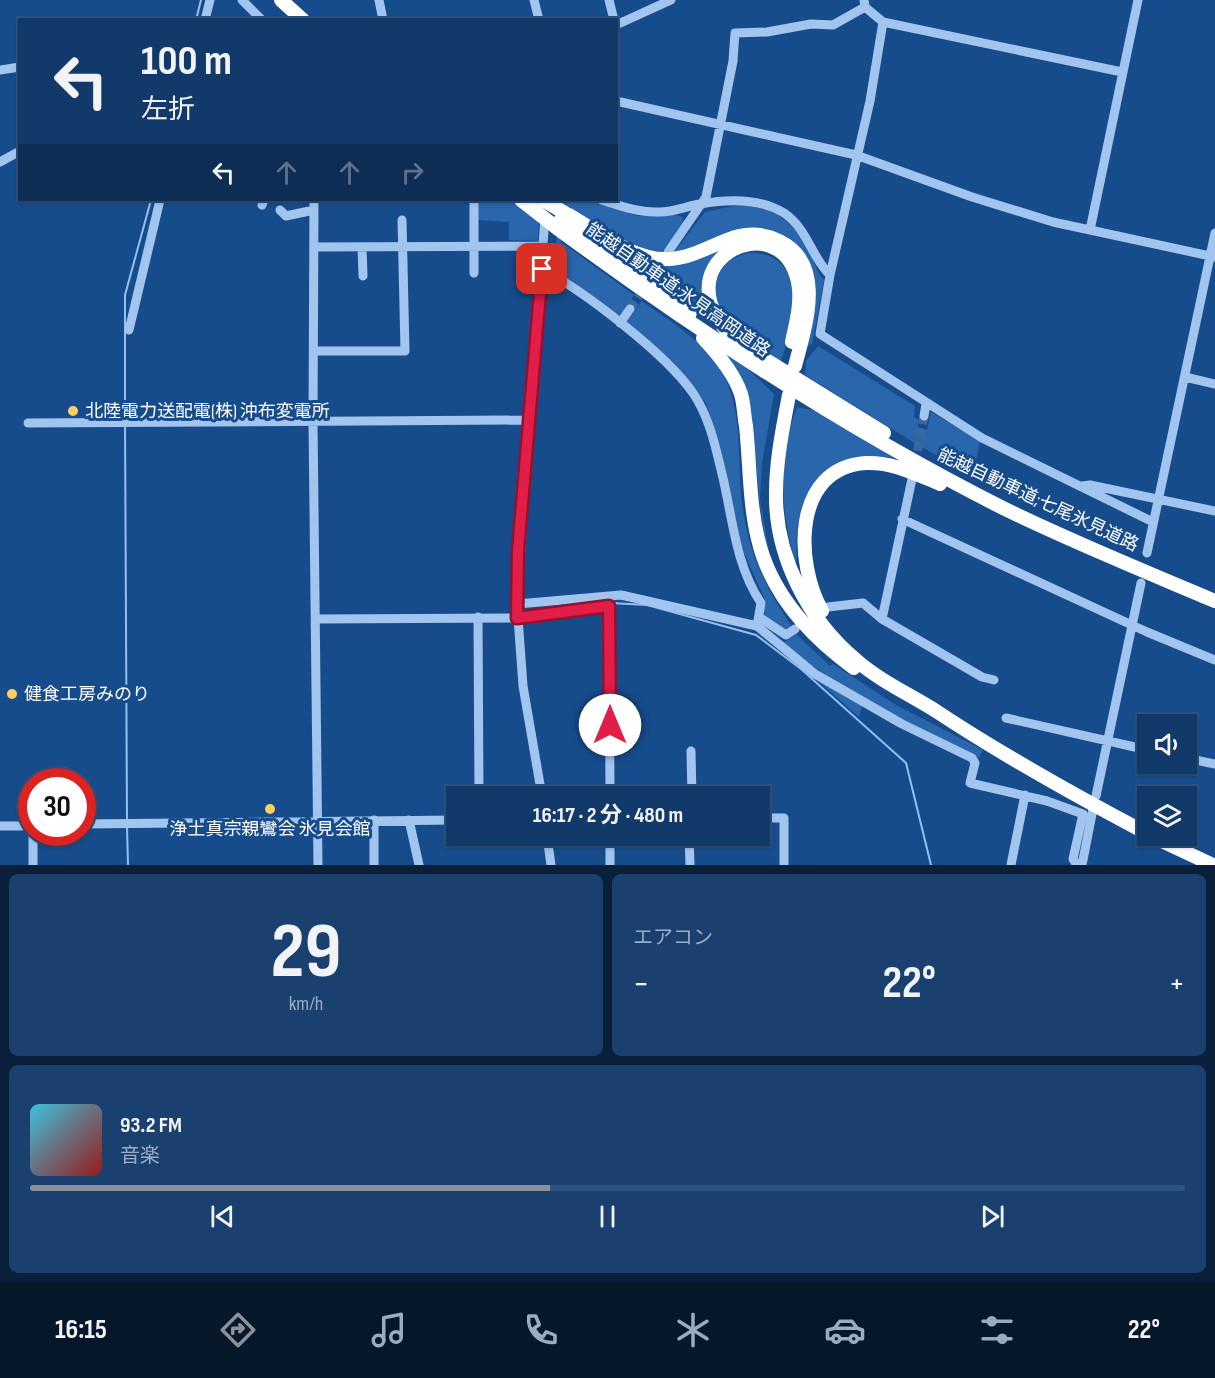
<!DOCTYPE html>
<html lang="ja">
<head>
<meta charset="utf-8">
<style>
	:root { --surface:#113969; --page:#1a406f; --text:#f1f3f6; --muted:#9cacc0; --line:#30537d; --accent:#8c9099 }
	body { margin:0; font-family:"Sofia Sans Condensed","Noto Sans JP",sans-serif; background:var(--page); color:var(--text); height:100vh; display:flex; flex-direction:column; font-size:22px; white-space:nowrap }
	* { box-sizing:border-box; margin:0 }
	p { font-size:20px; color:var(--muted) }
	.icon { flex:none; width:33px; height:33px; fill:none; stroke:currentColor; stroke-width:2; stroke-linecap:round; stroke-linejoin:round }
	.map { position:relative; height:865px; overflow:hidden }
	.panel { display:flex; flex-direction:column; gap:9px; padding:9px; background:#091f3a; flex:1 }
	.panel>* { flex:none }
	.top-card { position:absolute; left:18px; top:18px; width:600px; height:183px; border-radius:0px; box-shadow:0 2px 4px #0004,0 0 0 2px var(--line); background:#113969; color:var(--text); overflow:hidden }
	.buttons { position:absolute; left:1137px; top:714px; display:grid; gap:12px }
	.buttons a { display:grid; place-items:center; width:60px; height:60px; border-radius:0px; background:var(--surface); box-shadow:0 2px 4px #0004,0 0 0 2px var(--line); font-size:30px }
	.speed { position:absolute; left:18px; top:768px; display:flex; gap:12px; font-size:30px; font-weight:700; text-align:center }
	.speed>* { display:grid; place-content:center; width:78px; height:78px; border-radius:50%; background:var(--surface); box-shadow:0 2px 4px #0004,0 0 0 2px var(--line); line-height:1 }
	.speed .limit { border:9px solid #d22; background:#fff; color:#111 }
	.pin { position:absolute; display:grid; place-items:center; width:51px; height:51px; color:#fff; margin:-26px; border-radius:12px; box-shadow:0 3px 9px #0006 }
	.me { position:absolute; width:66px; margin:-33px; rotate:0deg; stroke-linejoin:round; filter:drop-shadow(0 0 4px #0008) }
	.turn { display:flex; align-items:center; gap:21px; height:126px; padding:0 24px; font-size:27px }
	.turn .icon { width:78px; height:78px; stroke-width:2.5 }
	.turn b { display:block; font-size:42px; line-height:51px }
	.lanes { display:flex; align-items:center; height:57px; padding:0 24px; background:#0003; justify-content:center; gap:30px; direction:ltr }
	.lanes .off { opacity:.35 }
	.big { font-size:45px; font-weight:700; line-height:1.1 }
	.panel .tile { flex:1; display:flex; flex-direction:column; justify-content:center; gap:9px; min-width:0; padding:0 21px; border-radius:9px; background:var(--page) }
	.panel .dial { align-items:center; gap:0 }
	.dial b { font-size:78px; line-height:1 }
	.song { display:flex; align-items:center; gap:18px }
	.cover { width:72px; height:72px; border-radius:9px; background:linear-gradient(135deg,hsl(190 70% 55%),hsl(0 70% 35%)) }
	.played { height:6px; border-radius:3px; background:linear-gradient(90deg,var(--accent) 45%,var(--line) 45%) }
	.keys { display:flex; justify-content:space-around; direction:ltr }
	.heat { display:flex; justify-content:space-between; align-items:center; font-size:33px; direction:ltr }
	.panel .tiles { flex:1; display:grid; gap:9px; grid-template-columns:1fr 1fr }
	.tile:last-child { grid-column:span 2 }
	.trip { position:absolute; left:446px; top:786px; width:324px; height:60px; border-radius:0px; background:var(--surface); box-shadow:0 2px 4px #0004,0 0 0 2px var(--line); font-weight:700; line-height:60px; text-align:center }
	.dock { display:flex; height:96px; justify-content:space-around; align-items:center; background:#07172a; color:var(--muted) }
	.dock .icon { width:42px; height:42px }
	.dock .current { color:var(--accent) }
	.dock b { font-size:27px; color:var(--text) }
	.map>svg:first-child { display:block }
	.green { fill:#2966ab }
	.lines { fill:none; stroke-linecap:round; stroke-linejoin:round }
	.stream { stroke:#93c0f2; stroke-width:2 }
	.minor-tunnel { stroke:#3a679d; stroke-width:9; stroke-dasharray:9 4.5; stroke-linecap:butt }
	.minor { stroke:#a1c5ef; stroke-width:9 }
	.highway { stroke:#fff; stroke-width:14 }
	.highway-bridge { stroke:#fff; stroke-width:14 }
	.route-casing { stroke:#92132f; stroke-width:15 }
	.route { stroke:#e11d48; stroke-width:10 }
	.poi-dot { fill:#ffcf5f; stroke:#174c8c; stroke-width:2 }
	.labels { text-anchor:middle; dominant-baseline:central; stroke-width:6; stroke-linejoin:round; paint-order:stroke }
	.street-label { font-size:18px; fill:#fff; stroke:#174c8c }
	.poi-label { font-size:18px; fill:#fff; stroke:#174c8c; text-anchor:start }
</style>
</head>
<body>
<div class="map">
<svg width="1215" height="865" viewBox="0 0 1215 865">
	<rect width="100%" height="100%" fill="#174c8c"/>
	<!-- green -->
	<path class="green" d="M477,200H516L539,219L538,241L509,240V222L478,220Z
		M588,200L638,216L676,215L682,217L684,223L660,254L640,251L561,204Z
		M738,205C774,207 796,222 811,255C815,264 817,273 824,280L812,344L807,347L796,246H698L673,253L705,212Z
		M557,234L562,238L561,242L634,295L622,315L615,316L554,269Z
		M723,248C701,268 697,288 706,316L628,260C667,273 686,264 723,248Z
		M747,253C809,250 795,322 781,361C753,342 708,320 717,279C721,264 733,257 747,253Z
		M642,301C669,321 703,340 721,370C745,412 736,463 743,510C749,554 767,590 792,627L785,631L764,614L765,600L741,546L718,439L706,404L697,391L628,328L627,321Z
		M818,346L915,406L914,417L918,419V427L927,430L931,412L980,441L976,461L980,465L977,477L916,444L805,375L806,361Z
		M728,355L746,367L774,394L762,463L760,499L771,564C751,498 764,411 728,355Z
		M797,407L820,412L896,458C817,448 792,496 797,567C780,514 777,460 797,407Z
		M796,634L830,666L833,664L896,705L983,750L979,758C910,726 843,690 782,644Z
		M816,679L862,706L859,717Z"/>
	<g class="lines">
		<!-- stream -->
		<path class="stream" d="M196,20L201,0
			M125,418V295L151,200
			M125,424L127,820
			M611,603L647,605L756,635L801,669L906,763L931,865
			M525,611L603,602
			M127,826L128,865"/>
		<!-- minor-tunnel -->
		<path class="minor-tunnel" d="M630,309L665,256
			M915,464L924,416"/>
		<!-- minor -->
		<path class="minor" d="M242,0L262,20
			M379,0L383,20
			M534,0L539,20
			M609,0L614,20
			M864,0L865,7L883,22L1122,72
			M205,20L210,0
			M883,22L870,101L830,275L820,334L982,438L1153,522
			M616,25L671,0
			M0,70L20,67
			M616,101L856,155L972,197L1053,222L1215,257
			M0,162L20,151
			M314,200L313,422L318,865
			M474,200V273
			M602,200C620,206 640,213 660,212C674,212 687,206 700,204C728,199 760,198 784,213C808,229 811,257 830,275
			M262,205L264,200
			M280,210L286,216L314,210
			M1090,230L1138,0
			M314,247L542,246
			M362,247L363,276
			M668,252L706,197L733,61L735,33L767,32L811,24L833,25L865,7
			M542,269C584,291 666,354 693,393C710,418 716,449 723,478C733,521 736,566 761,603L757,626
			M620,323L630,309
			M129,330L160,200
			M314,351H405L402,220
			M1185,377L1215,384
			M924,416L926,404
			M28,423L529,420
			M1082,486L1090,485L1215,511
			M902,519L1147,632L1215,660
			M1147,553L1215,233
			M517,604L621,595L757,626L815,674L902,724L972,758L975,763L970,783L1047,801L1083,814L1073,859L1077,865
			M828,607L863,603L882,619L982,677L994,680
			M478,617L479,796
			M759,617L786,635L795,629
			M317,619L517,618L609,606L610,796
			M882,619L912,479
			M1006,718L1148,750
			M691,751L692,796
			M1186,758L1215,764
			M542,796L523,686L517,604L545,217
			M647,796H661
			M1096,796L1141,583
			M759,818H784V865
			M409,820L419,865
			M82,824L456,820
			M0,826H32
			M33,832V865
			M547,836L551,865
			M610,836V865
			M689,836L690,865
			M374,865V820
			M1011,865L1025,795
			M1082,865L1093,809"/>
		<!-- highway -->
		<path class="highway" d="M281,0L303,20
			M569,215C598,232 634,261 669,259C694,258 716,242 739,236C752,233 767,235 779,241C827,264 805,327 795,366
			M561,219L690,313
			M557,228C698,332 846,429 1003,508C1072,542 1144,571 1215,601
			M703,338C718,354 734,373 741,394C744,404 744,416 746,426C750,463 749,502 758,539C771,595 810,636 854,668
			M732,339L884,433
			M739,343C651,265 780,199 798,282C802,302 796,323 792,342
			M789,395C783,427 776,460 776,493C775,556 808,620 856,660C880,681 909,694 936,711C1004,756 1076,796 1148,834
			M822,611C795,563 792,468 866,463C893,462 916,474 940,484
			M1151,836L1213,865"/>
		<!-- highway-bridge -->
		<path class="highway-bridge" d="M521,200L557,228
			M543,200L565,213"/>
	</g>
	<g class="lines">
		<!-- route casing -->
		<g class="route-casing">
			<path id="route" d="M542,269L518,551L517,618L609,606L610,725"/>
		</g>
		<!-- route -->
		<use href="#route" class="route"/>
	</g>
	<!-- markers -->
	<g class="poi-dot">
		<circle cx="73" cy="411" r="6"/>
		<circle cx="12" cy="694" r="6"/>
		<circle cx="270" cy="809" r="6"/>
	</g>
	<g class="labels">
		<!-- street labels -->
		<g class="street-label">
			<text transform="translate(678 290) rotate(35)">能越自動車道;氷見高岡道路</text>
			<text transform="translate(1038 500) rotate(25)">能越自動車道;七尾氷見道路</text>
		</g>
		<!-- poi labels -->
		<g class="poi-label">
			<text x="85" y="411">北陸電力送配電(株) 沖布変電所</text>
			<text x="24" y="694">健食工房みのり</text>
			<text x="270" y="829" text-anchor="middle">浄土真宗親鸞会 氷見会館</text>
		</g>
	</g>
</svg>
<div class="buttons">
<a><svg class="icon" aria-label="sound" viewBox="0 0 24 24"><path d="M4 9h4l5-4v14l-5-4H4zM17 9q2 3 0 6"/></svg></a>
<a><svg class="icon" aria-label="layers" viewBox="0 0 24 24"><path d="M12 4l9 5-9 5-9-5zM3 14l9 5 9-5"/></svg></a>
</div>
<div class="speed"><div class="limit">30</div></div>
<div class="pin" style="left:542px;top:269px;background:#d93025"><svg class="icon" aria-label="arrive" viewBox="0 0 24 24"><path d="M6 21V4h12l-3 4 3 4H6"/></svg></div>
<svg class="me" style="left:610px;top:725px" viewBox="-20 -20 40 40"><circle r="19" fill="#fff"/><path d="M0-13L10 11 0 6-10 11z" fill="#e11d48"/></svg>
<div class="trip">16:17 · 2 分 · 480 m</div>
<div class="top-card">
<div class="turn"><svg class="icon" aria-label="left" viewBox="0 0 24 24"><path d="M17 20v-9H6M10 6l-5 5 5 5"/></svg><div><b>100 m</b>左折</div></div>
<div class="lanes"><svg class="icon" aria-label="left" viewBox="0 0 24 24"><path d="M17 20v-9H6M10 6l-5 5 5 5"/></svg><svg class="icon off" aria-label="ahead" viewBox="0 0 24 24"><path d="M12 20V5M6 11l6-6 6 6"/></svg><svg class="icon off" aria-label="ahead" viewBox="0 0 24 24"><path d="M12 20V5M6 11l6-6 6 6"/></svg><svg class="icon off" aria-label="right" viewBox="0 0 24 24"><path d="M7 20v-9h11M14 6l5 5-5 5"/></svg></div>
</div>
</div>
<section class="panel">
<div class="tiles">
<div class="tile dial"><b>29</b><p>km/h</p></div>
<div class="tile"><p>エアコン</p>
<div class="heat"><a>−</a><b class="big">22°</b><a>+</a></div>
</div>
<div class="tile">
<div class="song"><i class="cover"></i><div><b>93.2 FM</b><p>音楽</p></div></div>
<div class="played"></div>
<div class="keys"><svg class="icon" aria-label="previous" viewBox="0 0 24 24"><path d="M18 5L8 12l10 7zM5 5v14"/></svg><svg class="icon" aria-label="pause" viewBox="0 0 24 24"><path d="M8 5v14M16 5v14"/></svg><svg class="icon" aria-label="next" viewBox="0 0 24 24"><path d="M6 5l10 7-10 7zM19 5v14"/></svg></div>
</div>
</div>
</section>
<nav class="dock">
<b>16:15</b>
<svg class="icon current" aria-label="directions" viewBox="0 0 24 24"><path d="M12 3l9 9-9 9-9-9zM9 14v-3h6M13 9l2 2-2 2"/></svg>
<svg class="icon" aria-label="music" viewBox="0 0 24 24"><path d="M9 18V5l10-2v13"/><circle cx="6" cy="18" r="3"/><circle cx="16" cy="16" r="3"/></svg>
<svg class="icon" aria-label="phone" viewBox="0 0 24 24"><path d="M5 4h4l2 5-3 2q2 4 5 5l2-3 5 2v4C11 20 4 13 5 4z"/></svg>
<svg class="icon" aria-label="climate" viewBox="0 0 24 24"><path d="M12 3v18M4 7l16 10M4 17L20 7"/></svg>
<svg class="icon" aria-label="car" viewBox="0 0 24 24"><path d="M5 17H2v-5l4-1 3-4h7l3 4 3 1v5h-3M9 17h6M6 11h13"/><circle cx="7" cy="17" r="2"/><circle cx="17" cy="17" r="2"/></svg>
<svg class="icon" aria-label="filters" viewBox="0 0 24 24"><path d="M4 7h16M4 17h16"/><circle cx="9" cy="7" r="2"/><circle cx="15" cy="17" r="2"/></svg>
<b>22°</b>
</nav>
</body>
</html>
